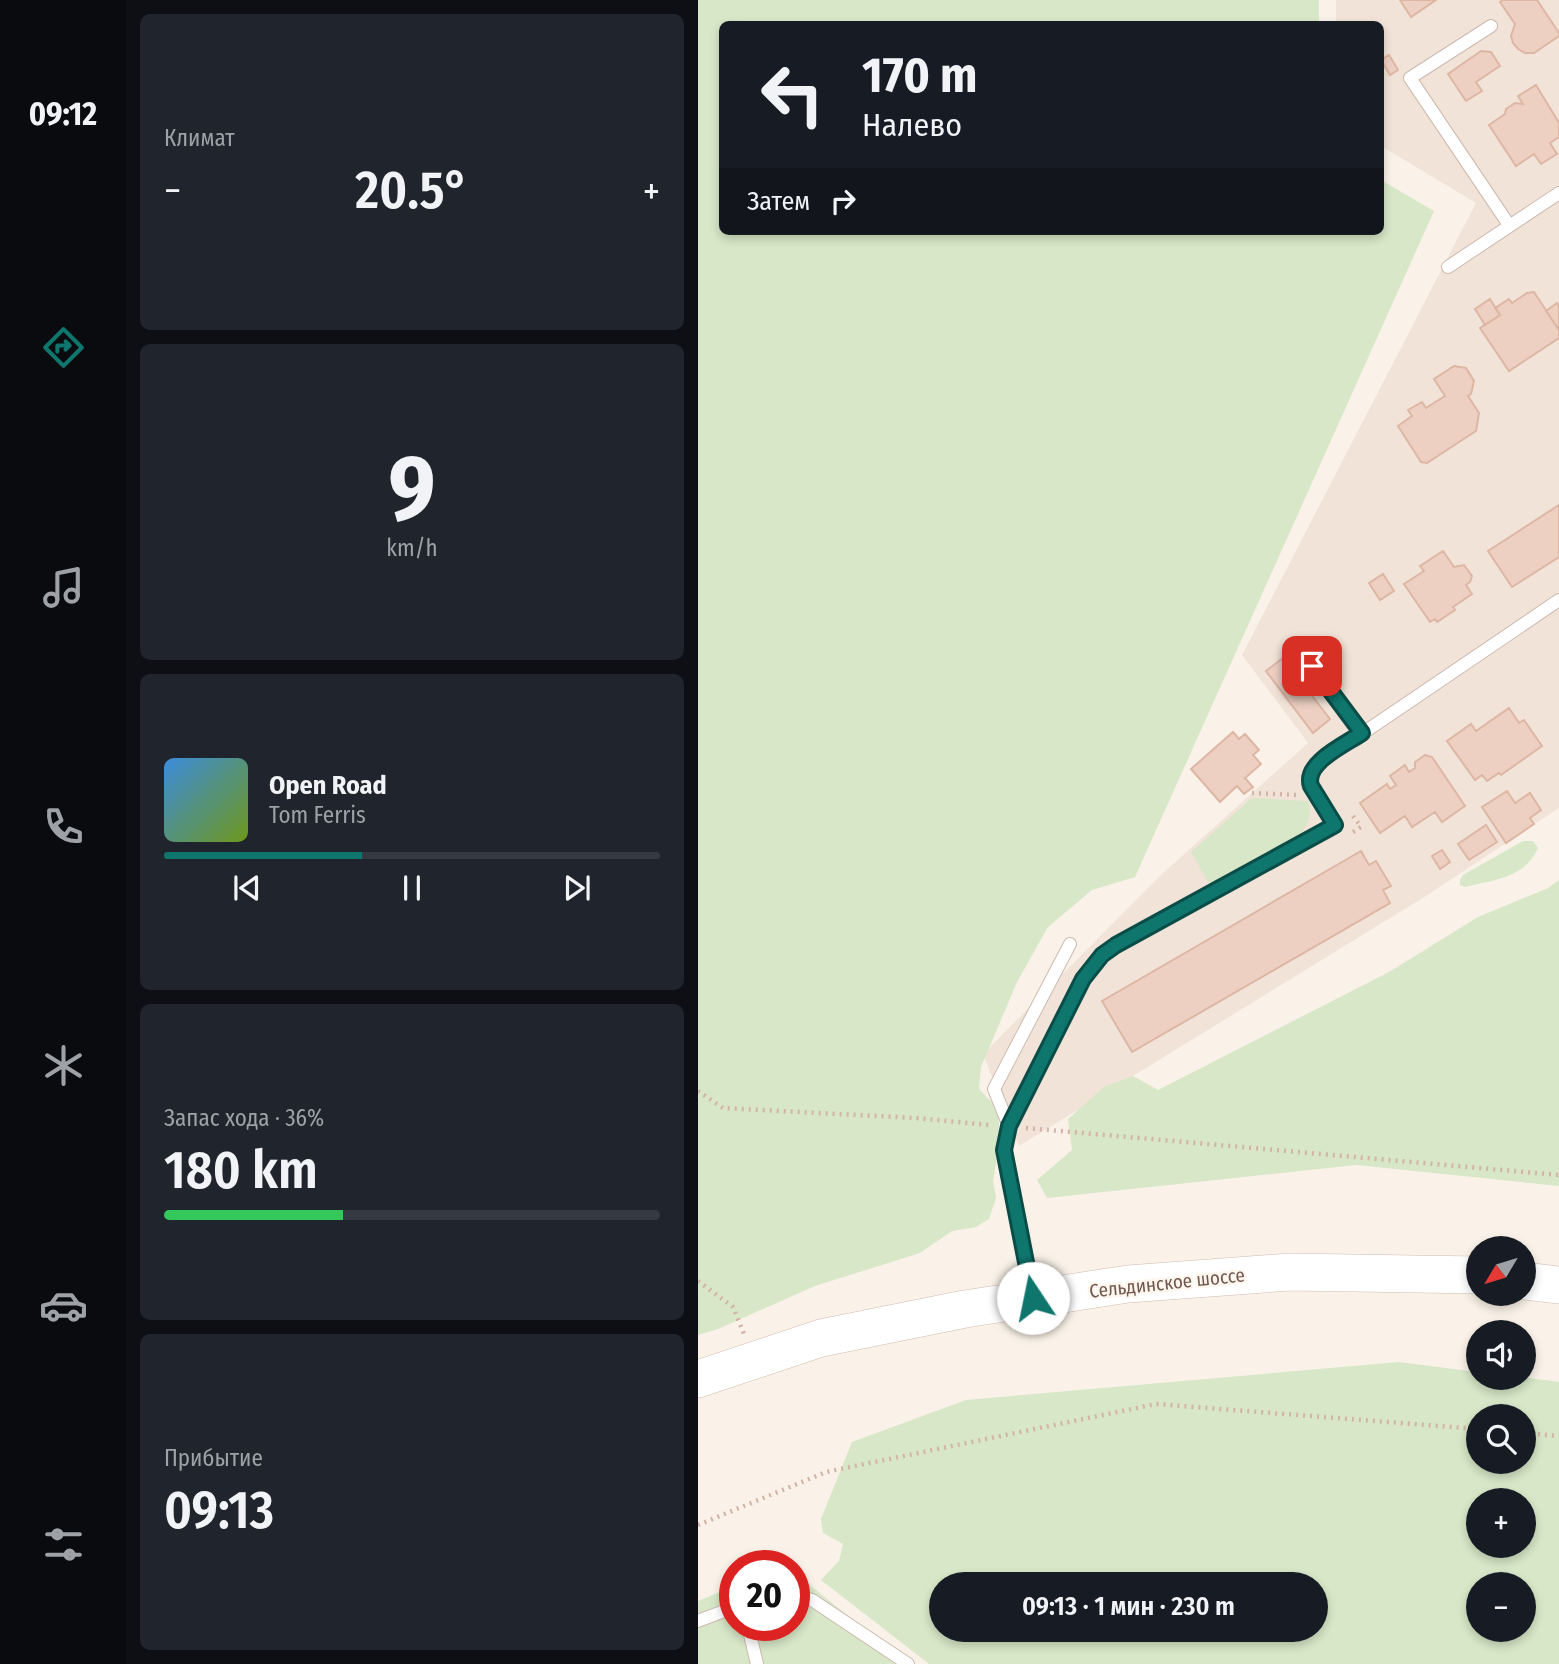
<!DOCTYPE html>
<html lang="ru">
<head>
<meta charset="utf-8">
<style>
	:root { --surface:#171b24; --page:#20242c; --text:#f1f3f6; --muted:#9ea1a6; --line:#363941; --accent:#0f766e }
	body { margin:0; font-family:"Fira Sans Condensed",sans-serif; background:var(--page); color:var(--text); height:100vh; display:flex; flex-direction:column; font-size:26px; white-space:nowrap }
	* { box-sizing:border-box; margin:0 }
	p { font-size:23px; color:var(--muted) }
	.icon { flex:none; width:38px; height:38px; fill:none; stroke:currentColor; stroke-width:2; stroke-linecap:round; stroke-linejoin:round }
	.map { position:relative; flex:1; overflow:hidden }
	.side { display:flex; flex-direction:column; gap:14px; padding:14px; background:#0d0f14; width:572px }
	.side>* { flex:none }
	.top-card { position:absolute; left:21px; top:21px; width:665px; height:214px; border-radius:10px; box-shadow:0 4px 10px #0003; background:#171b24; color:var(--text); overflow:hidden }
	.needle { width:46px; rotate:232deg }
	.controls { position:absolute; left:768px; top:1236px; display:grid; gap:14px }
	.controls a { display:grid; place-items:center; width:70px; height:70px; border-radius:50%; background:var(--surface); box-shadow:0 4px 10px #0003; font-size:35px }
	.speed { position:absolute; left:21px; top:1550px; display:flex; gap:14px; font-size:35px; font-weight:700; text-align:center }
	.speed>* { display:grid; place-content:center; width:91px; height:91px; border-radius:50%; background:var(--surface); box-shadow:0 4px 10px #0003; line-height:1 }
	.speed .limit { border:10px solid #d22; background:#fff; color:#111 }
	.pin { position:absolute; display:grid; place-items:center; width:60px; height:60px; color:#fff; margin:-30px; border-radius:14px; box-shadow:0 4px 10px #0006 }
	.me { position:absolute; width:77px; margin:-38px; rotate:349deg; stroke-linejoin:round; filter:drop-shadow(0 0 5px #0008) }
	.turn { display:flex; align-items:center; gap:24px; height:147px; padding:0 28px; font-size:32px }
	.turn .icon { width:91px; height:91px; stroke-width:2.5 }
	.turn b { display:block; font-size:49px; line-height:60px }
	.then { display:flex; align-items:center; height:66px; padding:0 28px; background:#0003; gap:14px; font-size:26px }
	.big { font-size:52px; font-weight:600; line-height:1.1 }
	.side .tile { flex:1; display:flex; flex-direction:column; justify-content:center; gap:10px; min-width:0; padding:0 24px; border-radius:10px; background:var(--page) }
	.side .dial { align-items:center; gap:0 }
	.dial b { font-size:91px; line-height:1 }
	.song { display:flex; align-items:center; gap:21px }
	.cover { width:84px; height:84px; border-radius:10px; background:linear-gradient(135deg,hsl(210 70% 55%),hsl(80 70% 35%)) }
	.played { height:7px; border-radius:4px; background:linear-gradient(90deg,var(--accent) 40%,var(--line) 40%) }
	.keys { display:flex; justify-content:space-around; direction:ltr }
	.heat { display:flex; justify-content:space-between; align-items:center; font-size:38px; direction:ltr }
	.charge { height:10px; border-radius:5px; background:linear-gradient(90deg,#34c759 36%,var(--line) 0) }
	.trip { position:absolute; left:231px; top:1572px; width:399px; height:70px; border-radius:35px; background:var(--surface); box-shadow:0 4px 10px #0003; font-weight:600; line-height:70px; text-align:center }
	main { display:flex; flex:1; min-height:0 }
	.tabs { display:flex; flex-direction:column; width:126px; justify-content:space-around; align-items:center; background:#090b0e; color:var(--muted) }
	.tabs .icon { width:49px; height:49px }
	.tabs .active { color:var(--accent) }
	.tabs b { font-size:32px; color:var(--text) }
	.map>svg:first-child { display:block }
	.residential { fill:#f1e3d7 }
	.green { fill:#d7e7c7; fill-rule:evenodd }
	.building { fill:#edd0c2; stroke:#deb6a4; stroke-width:2 }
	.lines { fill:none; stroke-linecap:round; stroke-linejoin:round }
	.service-casing { stroke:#ccb9af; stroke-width:14 }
	.secondary-casing { stroke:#d0bbb0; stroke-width:38 }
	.path { stroke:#d2b3a5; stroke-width:4.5; stroke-dasharray:2 5; stroke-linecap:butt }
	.service { stroke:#fff; stroke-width:12 }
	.secondary { stroke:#fff; stroke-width:37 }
	.route-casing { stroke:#0a4d48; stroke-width:18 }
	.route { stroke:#0f766e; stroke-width:12 }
	.labels { text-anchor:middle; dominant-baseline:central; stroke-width:5; stroke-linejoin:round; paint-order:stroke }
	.street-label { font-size:19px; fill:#72584e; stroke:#fdf6ee }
</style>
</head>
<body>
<main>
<nav class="tabs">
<b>09:12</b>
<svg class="icon active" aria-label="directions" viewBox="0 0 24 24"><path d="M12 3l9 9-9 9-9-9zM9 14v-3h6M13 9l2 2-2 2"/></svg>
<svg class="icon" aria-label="music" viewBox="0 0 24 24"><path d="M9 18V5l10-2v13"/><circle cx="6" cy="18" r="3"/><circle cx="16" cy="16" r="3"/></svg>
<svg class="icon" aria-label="phone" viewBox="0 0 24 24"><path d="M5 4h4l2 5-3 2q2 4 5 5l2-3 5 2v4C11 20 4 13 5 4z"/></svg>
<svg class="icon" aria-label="climate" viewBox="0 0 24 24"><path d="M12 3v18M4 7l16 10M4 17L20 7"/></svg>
<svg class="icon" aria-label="car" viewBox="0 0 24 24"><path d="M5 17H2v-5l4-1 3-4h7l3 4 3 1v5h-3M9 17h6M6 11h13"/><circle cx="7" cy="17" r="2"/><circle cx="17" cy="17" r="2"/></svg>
<svg class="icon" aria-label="filters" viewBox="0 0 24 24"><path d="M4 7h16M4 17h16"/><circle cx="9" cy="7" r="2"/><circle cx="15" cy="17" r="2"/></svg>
</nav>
<section class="side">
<div class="tile"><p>Климат</p>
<div class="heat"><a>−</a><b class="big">20.5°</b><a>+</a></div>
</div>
<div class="tile dial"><b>9</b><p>km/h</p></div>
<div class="tile">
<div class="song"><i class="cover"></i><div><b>Open Road</b><p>Tom Ferris</p></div></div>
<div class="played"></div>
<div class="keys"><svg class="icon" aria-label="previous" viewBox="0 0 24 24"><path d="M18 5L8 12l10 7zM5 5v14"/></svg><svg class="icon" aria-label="pause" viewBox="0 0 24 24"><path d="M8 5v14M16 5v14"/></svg><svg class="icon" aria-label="next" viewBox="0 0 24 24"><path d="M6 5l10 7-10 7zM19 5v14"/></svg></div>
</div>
<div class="tile"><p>Запас хода · 36%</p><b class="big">180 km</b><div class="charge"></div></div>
<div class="tile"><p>Прибытие</p><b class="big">09:13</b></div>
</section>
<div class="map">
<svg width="861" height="1664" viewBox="0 0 861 1664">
	<rect width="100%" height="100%" fill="#faf2e8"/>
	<!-- residential -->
	<path class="residential" d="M638,0H861V808L728,896L321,1146L285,1054L463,875L610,743L544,655L778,203L683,146L682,24H638Z"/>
	<!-- green -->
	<path class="green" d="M0,0H621V24H24V231H682L683,180L736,211L437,877L394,890L350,927L319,982L283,1067L281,1089L300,1109L302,1141L295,1181L298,1198L291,1219L278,1227L254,1231L222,1253L117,1286L20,1329L0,1335Z
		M554,798L610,801C615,814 610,826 601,835L513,883L510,882L493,852Z
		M825,841H835L840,848C827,878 796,880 767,887L762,885V880L765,875Z
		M861,880V1186L658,1165L349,1198L339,1180L374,1150L370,1119L406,1087L435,1076L460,1090L691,972L780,917L850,888Z
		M701,1362L780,1372V1377H824L861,1382V1664H231L123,1580L141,1561L145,1544L125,1533L123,1519L154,1442L268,1400ZM780,1416H826V1461H780ZM780,1500H826V1545H780ZM243,1584H618V1629H243ZM780,1584H826V1629H780Z
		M96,1572L209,1664H0V1601L37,1586V1626H96Z"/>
	<!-- building -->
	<path class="building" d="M702,0H738L713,17Z
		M805,0H839L861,33V36L836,53H827L820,49L815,43L813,36L817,24L802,2Z
		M783,51L793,52L802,66L778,82L784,91L768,101L750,74Z
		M691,55L700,70L692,75L683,60Z
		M838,85L861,123V137L852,143L859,154L843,164L836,154L818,166L791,125L807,114L808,109L817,103L825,104L820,96Z
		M836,292L861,330V338L811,371L782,328L802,315L797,308L811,299L814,303L829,293Z
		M792,299L802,315L787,325L777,309Z
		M859,303L861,307V330L848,311Z
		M756,366L768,368L776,381L773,394L770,396L781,413L778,431L729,463L723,462L700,426L714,416L710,410L724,402L728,408L747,396L736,379Z
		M861,505V557L814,587L790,551Z
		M745,551L756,567L766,565L774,576L772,582L768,585L774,594L755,607L757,610L739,622L737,619L732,622L706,584L726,571L722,566Z
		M685,574L696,591L682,600L671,583Z
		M585,658L632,719L615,733L568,671Z
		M811,708L821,723L826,720L844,746L803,775L801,773L789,781L784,775L777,780L749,741L773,724L778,731Z
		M535,732L541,739L547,734L561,750L555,755L563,764L547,778L555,787L546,794L539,786L522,802L493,769Z
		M727,755L734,757L767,806L744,822L737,812L714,827L707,816L682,833L662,803L689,784L692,789L698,785L692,776L707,765L711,772L717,768V762Z
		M809,791L817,803L832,793L843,810L832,818L836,824L808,843L784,807Z
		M788,825L799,842L771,860L760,844Z
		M744,850L752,862L742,869L734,856Z
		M663,851L671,865L678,861L693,886L685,890L692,903L434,1052L404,1001Z"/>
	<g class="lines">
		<!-- service casing -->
		<g class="service-casing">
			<path id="service" d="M793,26L712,78L811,225
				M750,267L861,193
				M614,666L664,733
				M311,1126L296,1089L372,944
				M335,1294L306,1150L311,1126L385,979L404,955L418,945L637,825L611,781L615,767L861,600
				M96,1595L114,1600L210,1664
				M0,1621L37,1607
				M50,1626L59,1664"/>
		</g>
		<!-- secondary casing -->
		<g class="secondary-casing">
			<path id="secondary" d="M826,1281L861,1285
				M0,1379L123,1338L267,1309L430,1284L592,1272L780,1275"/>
		</g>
		<!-- path -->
		<path class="path" d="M554,793L599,795
			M655,816L663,827L655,832
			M0,1091L25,1108L218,1118L291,1125
			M328,1128L861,1175
			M0,1281L35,1307L46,1334
			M826,1433L861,1436
			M0,1525L128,1472L458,1404L780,1429"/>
		<!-- service -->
		<use href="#service" class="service"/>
		<!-- secondary -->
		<use href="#secondary" class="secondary"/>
	</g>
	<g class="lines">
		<!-- route casing -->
		<g class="route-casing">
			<path id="route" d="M335,1298L306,1150L311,1126L385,979L404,955L418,945L637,825L613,786C605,763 648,744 664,733L614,666"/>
		</g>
		<!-- route -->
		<use href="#route" class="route"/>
	</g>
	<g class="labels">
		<!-- street labels -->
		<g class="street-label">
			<text transform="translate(469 1283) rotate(-6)">Сельдинское шоссе</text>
		</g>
	</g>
</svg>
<div class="controls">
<a><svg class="needle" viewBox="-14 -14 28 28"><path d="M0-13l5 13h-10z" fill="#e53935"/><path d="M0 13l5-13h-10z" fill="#9ea1a6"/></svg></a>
<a><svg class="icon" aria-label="sound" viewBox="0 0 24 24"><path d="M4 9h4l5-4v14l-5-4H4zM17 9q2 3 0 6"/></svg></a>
<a><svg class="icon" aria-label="search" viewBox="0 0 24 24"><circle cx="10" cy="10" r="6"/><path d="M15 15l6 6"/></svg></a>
<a>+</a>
<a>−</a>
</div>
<div class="speed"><div class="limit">20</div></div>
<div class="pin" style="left:614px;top:666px;background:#d93025"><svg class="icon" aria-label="arrive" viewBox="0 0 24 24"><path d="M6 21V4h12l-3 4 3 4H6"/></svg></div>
<svg class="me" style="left:335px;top:1298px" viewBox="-20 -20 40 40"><circle r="19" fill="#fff"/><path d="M0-13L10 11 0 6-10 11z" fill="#0f766e"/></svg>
<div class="trip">09:13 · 1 мин · 230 m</div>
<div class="top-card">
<div class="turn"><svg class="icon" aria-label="left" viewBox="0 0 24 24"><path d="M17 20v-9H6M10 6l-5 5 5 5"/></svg><div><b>170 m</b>Налево</div></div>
<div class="then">Затем<svg class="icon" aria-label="right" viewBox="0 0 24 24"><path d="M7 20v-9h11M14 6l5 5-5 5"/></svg></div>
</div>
</div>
</main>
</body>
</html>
